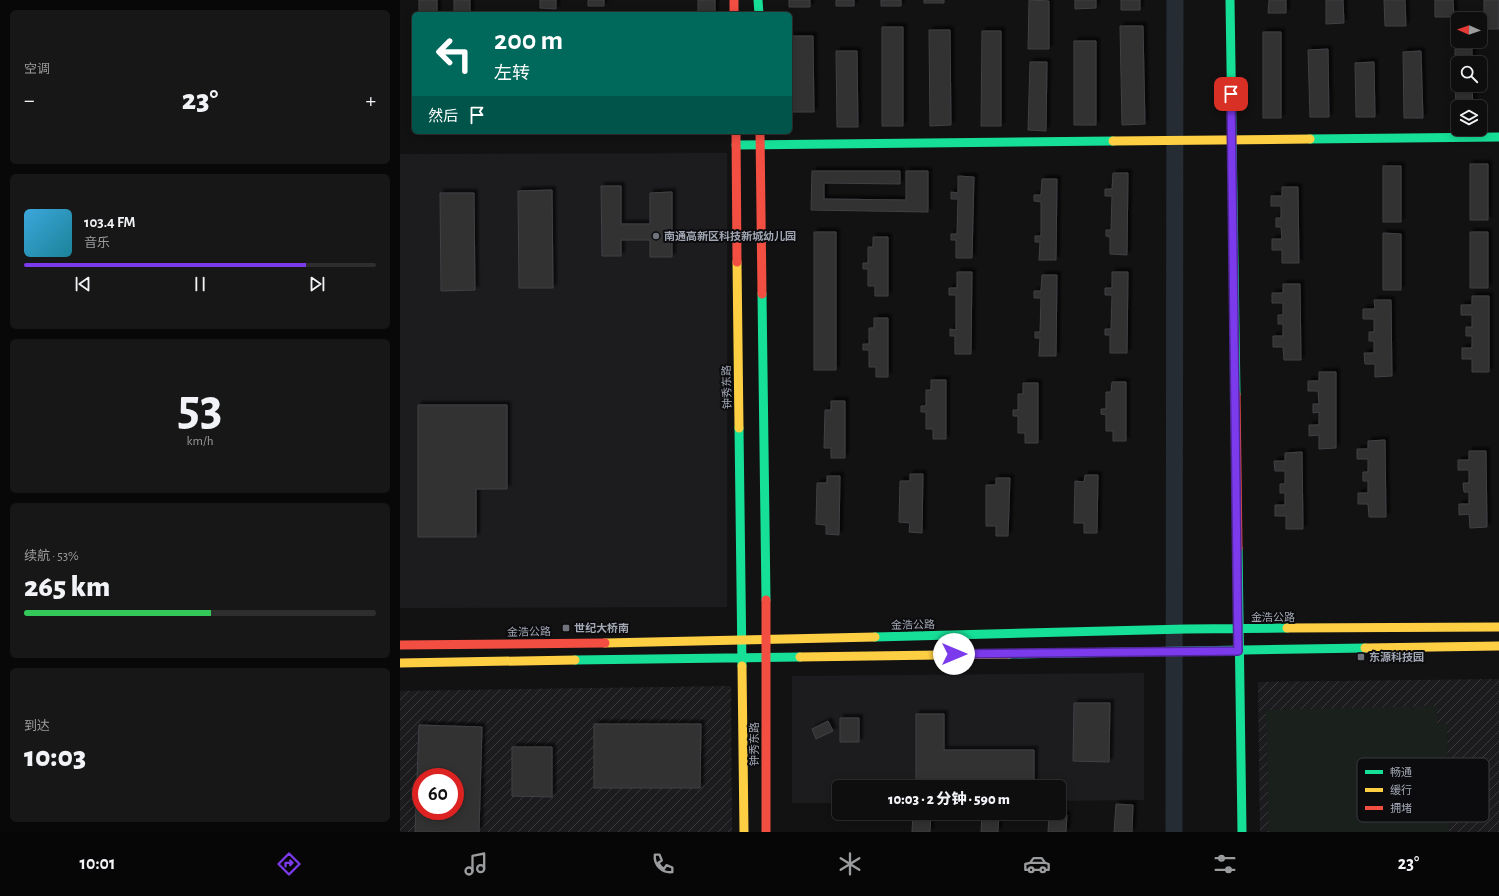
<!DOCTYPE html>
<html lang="zh">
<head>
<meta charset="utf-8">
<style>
	:root { --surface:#0e0e0e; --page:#171717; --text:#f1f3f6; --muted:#9b9c9e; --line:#2e2e2e; --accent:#7c3aed }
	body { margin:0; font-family:"Alegreya Sans","Noto Sans SC",sans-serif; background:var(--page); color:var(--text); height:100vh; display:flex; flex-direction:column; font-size:15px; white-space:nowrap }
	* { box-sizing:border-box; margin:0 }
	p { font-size:13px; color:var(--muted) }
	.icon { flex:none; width:22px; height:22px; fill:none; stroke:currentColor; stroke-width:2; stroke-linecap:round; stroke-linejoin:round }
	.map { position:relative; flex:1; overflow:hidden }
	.side { display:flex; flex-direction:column; gap:10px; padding:10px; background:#080808; width:400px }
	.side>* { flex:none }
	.hud { position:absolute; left:12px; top:12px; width:380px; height:122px; border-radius:6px; box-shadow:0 2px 10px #0003,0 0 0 1px var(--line); background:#00695c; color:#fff; overflow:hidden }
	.needle { width:26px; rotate:272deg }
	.fabs { position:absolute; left:1051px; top:12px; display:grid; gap:8px }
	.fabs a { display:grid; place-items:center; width:36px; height:36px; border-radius:6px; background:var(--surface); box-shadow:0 2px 10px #0003,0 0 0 1px var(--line); font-size:20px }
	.speed { position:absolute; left:12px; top:768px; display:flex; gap:8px; font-size:20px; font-weight:700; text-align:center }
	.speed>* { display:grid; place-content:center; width:52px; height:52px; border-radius:50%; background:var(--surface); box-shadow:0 2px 10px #0003,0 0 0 1px var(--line); line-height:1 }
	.speed .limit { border:6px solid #d22; background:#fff; color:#111 }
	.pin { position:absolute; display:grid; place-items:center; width:34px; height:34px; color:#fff; margin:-17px; border-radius:8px; box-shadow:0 2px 6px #0006 }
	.me { position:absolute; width:44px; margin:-22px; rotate:90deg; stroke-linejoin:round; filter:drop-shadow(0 0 3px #0008) }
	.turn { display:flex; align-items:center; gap:14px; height:84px; padding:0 16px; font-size:18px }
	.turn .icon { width:52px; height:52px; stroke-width:2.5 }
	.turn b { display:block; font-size:28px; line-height:34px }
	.then { display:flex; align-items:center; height:38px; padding:0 16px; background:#0003; gap:8px; font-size:15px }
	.big { font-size:30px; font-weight:800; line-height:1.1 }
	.side .tile { flex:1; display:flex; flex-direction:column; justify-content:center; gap:6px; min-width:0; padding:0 14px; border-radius:6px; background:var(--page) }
	.side .dial { align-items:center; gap:0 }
	.dial b { font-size:52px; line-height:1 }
	.song { display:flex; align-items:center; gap:12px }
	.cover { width:48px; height:48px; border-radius:6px; background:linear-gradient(135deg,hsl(200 70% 55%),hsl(190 70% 35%)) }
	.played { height:4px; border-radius:2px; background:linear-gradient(90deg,var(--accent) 80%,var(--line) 80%) }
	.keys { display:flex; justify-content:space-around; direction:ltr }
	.heat { display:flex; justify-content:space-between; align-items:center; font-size:22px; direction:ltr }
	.charge { height:6px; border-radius:3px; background:linear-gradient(90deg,#34c759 53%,var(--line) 0) }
	.trip { position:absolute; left:432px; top:780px; width:234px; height:40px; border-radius:6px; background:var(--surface); box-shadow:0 2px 10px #0003,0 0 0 1px var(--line); font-weight:800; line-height:40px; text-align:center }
	.dock { display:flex; height:64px; justify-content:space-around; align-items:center; background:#060606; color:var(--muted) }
	.dock .icon { width:28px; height:28px }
	.dock .selected { color:var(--accent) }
	.dock b { font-size:18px; color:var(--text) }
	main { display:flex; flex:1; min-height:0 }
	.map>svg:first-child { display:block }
	.built { fill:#1c1c1e }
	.industrial { fill:url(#industrial-furrows); fill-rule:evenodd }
	.grass { fill:#1a211c }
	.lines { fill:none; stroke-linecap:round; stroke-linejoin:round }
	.river { stroke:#252c34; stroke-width:17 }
	.building { fill:#303031; stroke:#404246; fill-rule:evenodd; filter:url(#shadow) }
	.fast { stroke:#16e098; stroke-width:9 }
	.slow { stroke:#ffcf43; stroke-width:9 }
	.jam { stroke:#f24e42; stroke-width:9 }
	.route-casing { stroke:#51269a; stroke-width:10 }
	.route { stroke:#7c3aed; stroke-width:7 }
	.poi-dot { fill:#70737b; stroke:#0c0c0e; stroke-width:1.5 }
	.labels { text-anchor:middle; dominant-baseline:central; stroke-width:4; stroke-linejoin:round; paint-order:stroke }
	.poi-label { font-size:11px; font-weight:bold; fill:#a2a7b4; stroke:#0c0c0e; text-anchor:start }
	.street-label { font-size:11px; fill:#a2a7b4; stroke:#0c0c0e }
	.key { fill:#0c0c0e; stroke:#393a40; stroke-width:1 }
	.key-label { font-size:11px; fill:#a2a7b4 }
</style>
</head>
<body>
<main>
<section class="side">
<div class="tile"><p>空调</p>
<div class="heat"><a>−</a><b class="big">23°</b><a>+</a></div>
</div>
<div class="tile">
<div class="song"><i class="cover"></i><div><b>103.4 FM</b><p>音乐</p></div></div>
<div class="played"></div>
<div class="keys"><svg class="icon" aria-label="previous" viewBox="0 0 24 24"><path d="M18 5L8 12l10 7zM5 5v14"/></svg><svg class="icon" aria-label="pause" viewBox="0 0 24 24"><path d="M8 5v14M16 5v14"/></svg><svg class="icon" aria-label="next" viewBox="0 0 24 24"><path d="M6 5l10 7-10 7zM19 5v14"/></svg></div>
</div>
<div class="tile dial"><b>53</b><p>km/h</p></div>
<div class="tile"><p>续航 · 53%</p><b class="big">265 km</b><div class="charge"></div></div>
<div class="tile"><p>到达</p><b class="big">10:03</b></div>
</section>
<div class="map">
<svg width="1099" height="832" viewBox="0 0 1099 832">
	<defs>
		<pattern id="industrial-furrows" width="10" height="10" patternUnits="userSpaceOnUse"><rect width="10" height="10" fill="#1c1c1e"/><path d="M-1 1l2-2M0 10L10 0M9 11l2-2" fill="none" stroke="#3a3a3c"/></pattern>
		<filter id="shadow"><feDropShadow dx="3.5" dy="-3.5" stdDeviation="1" flood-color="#0009"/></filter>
	</defs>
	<rect width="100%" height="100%" fill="#121212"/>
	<!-- built -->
	<path class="built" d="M327,153V607L0,608V154Z
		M744,673V800L659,801V787H439V803H392V676Z"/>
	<!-- industrial -->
	<path class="industrial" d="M1099,679V832H860L858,682Z
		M331,686L332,832H0V691ZM21,777H55V811H21Z"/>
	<!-- grass -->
	<path class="grass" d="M1037,706V724H1047L1049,832H869L866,710Z"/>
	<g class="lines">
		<!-- river -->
		<path class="river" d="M774,832L775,0"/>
	</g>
	<!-- building -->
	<path class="building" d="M19,0H37V14H19Z
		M54,0H70V14H54Z
		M140,0H156V9L140,8Z
		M188,0H204V6H188Z
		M298,0H315V14H298Z
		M389,0H410V7H389Z
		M436,0H454V6H436Z
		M481,0H501V6H481Z
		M524,0H544V3H524Z
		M629,0L649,1V49H628Z
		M675,0H696V8L675,9Z
		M721,0H740V10H721Z
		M869,0H886V13H868Z
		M926,0H943L944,23L926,24Z
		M984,0H1005L1006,26H985Z
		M1035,0H1053L1054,17H1035Z
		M1084,0H1099V29H1084Z
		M720,26H743L745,124L722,125Z
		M482,27H503V126H482Z
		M529,30H550L551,125L530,126Z
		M582,31H601V126H581Z
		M863,32H881V118H863Z
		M391,36H413L414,112H391Z
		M674,41H696V125H674Z
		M928,49L929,117H910L908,50Z
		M1055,49H1072V63H1058V85H1072L1073,107H1058V117H1056Z
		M436,51H457L458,127H437Z
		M1021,51L1023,118H1004L1003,52Z
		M630,62H647L646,131L628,130Z
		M974,62L975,117H956L955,63Z
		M1070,164H1088V220H1070Z
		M983,166H1001V222H983Z
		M412,171H500V184L424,183V199L506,200V171H528V212L411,210Z
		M713,173H728L727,255L710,254V237L706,236V230H711L712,196H705V189H712Z
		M558,176L574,177L572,258H556V240H551V234H557L558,199H551V192L558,193Z
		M642,179H657L656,260H639L640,242H635V236H641V202L634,201V195H641Z
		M201,186H221V224H250V193L272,192V257H250V240H221V256H202Z
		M882,187H898L899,263H882V250H872V239H882L881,227H876V218H881V206H871V196H882Z
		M152,190L153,288H119L118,191Z
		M40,193H74L75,290L41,291Z
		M414,232H436V370H414Z
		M1070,232H1088V288H1070Z
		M983,233L1001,234V290H983Z
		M473,237H488V296H475V286H468V269H463V263H468V247H473Z
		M557,272H572L571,354H555V336H550V329L556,330V295H549V288H557Z
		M712,272H728L727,353H710V335H705V329H711L712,295H705V288H712Z
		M642,275H657L656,356H639L640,338H635V332H640L641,298H634V291H641Z
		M883,284H900L901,360H884L883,347H873V336H883V324H878V315H883V303H872V293H883Z
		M1072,296H1089V372H1072V359H1062V348H1072V336H1066V327H1072V315H1061V305H1072Z
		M974,300H991L992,376L975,377V364H965L964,353H974V341H969V332H974V319H963V309H975Z
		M474,318H488V377H476V367H469V350H463V344H469V328H474Z
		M919,372H936V448L919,449V435L909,436V425H919V412L913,413V404H919L918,391H908V381H919Z
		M531,380H546V439H533V429H526V412H521V406H526V390H531Z
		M712,382H726V441H713V431H706V415L701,414V409H706V392H711Z
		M623,383H638V443H625V433H618V416H613V410H618V394H623Z
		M431,401H445V458H431V448H424L425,410H431Z
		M18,405H107V489H76V537H18Z
		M985,440L986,517H969L968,504H958V493H968V481H963V472H968V459H957V449H968V441Z
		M1069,451H1086L1087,527L1070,528L1069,514L1059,515V504H1069V492H1064L1063,483H1069V470H1058V460H1069Z
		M902,452L903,529H886V516H875V505H885V493H880V484H885V471H875L874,461H885V453Z
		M510,474H523L522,533L509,532L510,523L499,522L500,481H510Z
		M685,475H698L697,533H684V523H674L675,481L684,482Z
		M427,476H440L439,535L426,534V525L416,524L417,483H427Z
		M596,478H610L608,536H596V526H586V485H596Z
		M674,703H710L709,762L673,761Z
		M516,714H544V750H634V786L516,785Z
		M440,718H459V742H440Z
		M428,721L433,731L416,739L412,729Z
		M194,724H301L300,788H194Z
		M19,725L82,727L79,832H15ZM21,777H55V811H21Z
		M112,747H152V797L112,796Z
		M716,804L733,805L732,832H714Z
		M513,813L531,814L530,832H512Z
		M582,813H599L598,832H581Z
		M649,814L667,815L666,832H648Z"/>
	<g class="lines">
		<!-- fast -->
		<path class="fast" d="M358,0L359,14
			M830,0L836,394
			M910,139L1099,137
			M336,145L713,141
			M362,294L366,600
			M339,428L342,666
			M838,548L842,832
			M475,637L786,629L887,628
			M609,654L965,648
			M175,660L400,657"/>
		<!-- slow -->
		<path class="slow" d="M713,141L910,139
			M337,262L339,428
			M887,628L1099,627
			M205,643L475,637
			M965,648L1099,646
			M400,657L609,654
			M0,663L175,660
			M342,666L344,832"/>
		<!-- jam -->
		<path class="jam" d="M334,0V14
			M336,132L337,262
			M360,132L362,294
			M836,394L838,548
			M366,600V832
			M0,645L205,643"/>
	</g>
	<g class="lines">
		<!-- route casing -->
		<g class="route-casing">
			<path id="route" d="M554,654L838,651L831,94"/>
		</g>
		<!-- route -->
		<use href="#route" class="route"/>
	</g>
	<!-- markers -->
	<g class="poi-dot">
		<circle cx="256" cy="236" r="4"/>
		<rect x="162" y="624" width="8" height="8" rx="2"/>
		<rect x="957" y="653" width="8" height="8" rx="2"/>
	</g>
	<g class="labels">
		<!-- poi labels -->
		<g class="poi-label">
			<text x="264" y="236">南通高新区科技新城幼儿园</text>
			<text x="174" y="628">世纪大桥南</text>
			<text x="969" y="657">东源科技园</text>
		</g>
		<!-- street labels -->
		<g class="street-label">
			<text transform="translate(327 387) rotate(-91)">钟秀东路</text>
			<text x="873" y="617">金浩公路</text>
			<text transform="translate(513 625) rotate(-1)">金浩公路</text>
			<text transform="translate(129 632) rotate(-1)">金浩公路</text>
			<text transform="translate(354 744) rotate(-90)">钟秀东路</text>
		</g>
	</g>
	<!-- legend -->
	<rect x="957" y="758" width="132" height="64" rx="6" class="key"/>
	<rect x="965" y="770" width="18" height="4" fill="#16e098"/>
	<rect x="965" y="788" width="18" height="4" fill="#ffcf43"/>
	<rect x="965" y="806" width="18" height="4" fill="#f24e42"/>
	<g class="key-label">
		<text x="990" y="776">畅通</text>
		<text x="990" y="794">缓行</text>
		<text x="990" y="812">拥堵</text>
	</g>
</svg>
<div class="fabs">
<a><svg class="needle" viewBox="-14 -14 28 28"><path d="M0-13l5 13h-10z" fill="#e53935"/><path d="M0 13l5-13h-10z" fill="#9b9c9e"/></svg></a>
<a><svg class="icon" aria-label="search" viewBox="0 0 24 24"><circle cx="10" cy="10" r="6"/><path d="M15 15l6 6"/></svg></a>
<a><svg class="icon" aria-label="layers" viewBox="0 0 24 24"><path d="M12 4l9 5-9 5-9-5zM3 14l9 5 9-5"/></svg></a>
</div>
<div class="speed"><div class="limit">60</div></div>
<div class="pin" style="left:831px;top:94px;background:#d93025"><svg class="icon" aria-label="arrive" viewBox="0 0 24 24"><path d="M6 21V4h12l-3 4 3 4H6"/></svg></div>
<svg class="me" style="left:554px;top:654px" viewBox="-20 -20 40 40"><circle r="19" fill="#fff"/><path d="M0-13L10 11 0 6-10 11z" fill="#7c3aed"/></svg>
<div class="trip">10:03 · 2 分钟 · 590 m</div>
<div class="hud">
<div class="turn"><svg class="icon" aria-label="left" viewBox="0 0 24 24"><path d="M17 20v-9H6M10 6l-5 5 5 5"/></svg><div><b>200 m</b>左转</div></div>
<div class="then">然后<svg class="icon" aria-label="arrive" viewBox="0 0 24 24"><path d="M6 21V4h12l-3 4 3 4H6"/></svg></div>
</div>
</div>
</main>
<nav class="dock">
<b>10:01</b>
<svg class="icon selected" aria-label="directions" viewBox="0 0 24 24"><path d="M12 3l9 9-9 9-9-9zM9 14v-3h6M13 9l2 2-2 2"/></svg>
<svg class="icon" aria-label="music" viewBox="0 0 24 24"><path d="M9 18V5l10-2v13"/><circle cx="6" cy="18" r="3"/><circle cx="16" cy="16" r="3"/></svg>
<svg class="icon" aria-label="phone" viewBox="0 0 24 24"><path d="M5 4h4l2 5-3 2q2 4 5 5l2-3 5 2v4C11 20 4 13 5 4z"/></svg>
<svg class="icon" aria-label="climate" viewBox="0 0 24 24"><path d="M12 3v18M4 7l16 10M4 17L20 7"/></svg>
<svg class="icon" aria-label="car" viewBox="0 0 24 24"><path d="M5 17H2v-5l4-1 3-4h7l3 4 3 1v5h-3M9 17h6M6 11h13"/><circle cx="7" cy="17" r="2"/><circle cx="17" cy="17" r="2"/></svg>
<svg class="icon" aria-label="filters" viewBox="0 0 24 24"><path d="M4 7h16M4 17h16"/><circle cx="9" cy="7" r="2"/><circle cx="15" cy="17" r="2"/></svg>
<b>23°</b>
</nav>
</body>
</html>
